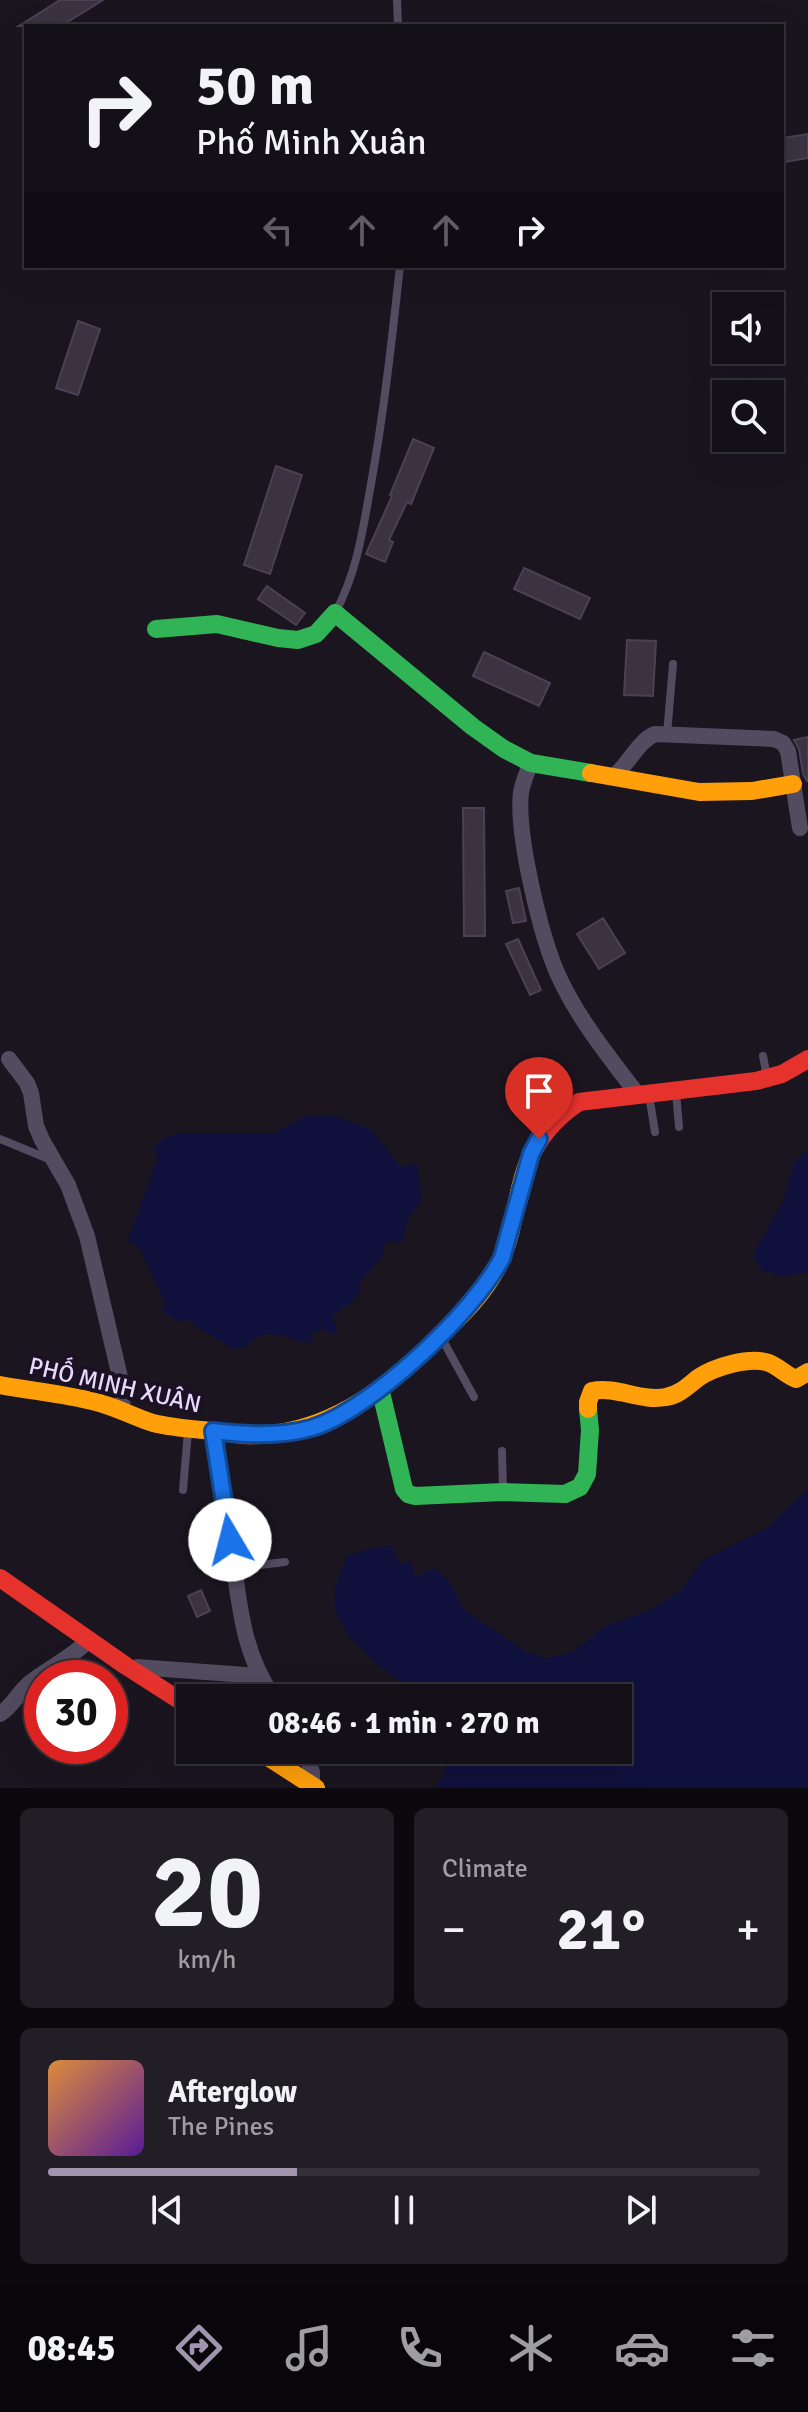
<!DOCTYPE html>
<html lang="en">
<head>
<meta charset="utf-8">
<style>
	:root { --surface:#141018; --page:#211e25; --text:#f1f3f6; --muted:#9d9da2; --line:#333037; --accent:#a094af }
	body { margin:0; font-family:Signika,sans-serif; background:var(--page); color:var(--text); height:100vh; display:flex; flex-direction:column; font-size:30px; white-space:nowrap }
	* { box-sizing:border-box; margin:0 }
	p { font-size:26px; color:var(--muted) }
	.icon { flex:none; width:44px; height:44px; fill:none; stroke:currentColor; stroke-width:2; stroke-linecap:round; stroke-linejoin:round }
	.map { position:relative; height:1788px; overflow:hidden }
	.panel { display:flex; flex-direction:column; gap:20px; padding:20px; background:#0b090d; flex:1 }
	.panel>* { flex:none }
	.top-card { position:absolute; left:24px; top:24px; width:760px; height:244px; border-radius:0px; box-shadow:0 8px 32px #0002,0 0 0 2px var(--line); background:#141018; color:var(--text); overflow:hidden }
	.buttons { position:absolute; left:712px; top:292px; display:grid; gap:16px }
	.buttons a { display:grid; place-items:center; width:72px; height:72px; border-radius:0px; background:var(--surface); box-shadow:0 8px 32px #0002,0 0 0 2px var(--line); font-size:40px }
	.speed { position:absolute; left:24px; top:1660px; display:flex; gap:16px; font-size:40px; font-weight:700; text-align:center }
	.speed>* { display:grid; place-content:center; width:104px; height:104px; border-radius:50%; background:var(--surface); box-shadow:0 8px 32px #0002,0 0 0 2px var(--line); line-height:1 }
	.speed .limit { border:12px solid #d22; background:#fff; color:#111 }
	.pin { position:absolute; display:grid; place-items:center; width:68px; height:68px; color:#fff; margin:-82px -34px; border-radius:50% 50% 50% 0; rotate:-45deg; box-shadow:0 0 8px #0007 }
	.pin .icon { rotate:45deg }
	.me { position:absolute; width:88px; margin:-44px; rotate:352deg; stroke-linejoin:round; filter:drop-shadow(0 0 6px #0008) }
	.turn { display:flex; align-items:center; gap:28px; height:168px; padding:0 40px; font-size:36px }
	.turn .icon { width:104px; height:104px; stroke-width:2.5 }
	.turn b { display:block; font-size:56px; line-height:68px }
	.lanes { display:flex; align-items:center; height:76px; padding:0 40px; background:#0003; justify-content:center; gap:40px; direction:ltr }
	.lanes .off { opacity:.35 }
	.big { font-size:60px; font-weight:800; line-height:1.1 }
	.panel .tile { flex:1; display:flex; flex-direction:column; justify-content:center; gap:12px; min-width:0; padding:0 28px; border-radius:12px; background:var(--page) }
	.panel .dial { align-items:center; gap:0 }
	.dial b { font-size:104px; line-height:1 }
	.song { display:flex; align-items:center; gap:24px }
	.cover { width:96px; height:96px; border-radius:12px; background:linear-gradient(135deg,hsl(30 70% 55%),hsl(270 70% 35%)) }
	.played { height:8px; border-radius:4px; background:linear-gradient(90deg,var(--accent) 35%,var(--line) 35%) }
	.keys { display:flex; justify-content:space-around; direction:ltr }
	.heat { display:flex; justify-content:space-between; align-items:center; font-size:44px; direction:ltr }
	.panel .tiles { flex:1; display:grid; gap:20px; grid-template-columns:1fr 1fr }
	.tile:last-child { grid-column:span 2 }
	.trip { position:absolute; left:176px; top:1684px; width:456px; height:80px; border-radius:0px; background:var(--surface); box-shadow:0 8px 32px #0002,0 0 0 2px var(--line); font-weight:800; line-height:80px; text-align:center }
	.tab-bar { display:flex; height:128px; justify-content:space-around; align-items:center; background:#08060a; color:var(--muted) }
	.tab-bar .icon { width:56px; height:56px }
	.tab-bar .selected { color:var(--accent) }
	.tab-bar b { font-size:36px; color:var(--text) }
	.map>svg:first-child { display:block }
	.water { fill:#10103d }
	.building { fill:#3b3342; stroke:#4a4153; stroke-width:2 }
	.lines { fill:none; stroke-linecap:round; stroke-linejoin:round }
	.lane { stroke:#534b60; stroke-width:8 }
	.street { stroke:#534b60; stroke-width:16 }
	.fast { stroke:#30b455; stroke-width:18 }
	.slow { stroke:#ff9f0a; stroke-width:18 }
	.jam { stroke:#e5322d; stroke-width:18 }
	.route-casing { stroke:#114b97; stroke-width:20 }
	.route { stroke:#1a73e8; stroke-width:14 }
	.labels { text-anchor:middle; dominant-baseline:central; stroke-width:8; stroke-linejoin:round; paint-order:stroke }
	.street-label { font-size:24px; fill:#e8d8fc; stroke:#1b1124 }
</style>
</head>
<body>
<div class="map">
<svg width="808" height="1788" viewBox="0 0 808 1788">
	<rect width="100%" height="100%" fill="#1b1520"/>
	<!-- water -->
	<path class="water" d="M332,1115L372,1130L401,1167L417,1164L422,1200L408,1218L402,1242L386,1241L381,1258L358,1285L361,1290L351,1303L332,1316L338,1332L331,1334L324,1328L311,1334L313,1343C295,1343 277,1329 260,1336C245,1343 253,1347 231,1349C218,1336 201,1333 189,1320L179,1322L162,1312L165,1303L140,1249L128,1239L158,1157L153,1148L162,1139L176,1134H273L305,1116Z
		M808,1150V1273L783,1276L760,1270L753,1254L784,1200L794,1162Z
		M808,1490V1788H435C445,1777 447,1764 448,1750H618V1698H425C418,1690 408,1687 399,1681C379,1668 343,1635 336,1611C331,1593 340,1573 347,1556L375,1547L392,1546L399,1564L411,1561L415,1577L435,1568L449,1581L463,1609L523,1650L545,1659L574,1651L605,1626L653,1609L681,1590L703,1560L767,1528Z"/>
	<!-- building -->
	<path class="building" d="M60,0H103L61,26H19Z
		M808,134V158L784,162L782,138Z
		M78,321L100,329L78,395L56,388Z
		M413,439L434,448L411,504L407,502L389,540L393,542L385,562L366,554L392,496L390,495Z
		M276,466L302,475L270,574L244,565Z
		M524,568L590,598L580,619L514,589Z
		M267,586L305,613L296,625L258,599Z
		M627,640L656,641L653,696L624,695Z
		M484,652L550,683L539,706L473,676Z
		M808,737V781H807L803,774L799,749L794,740Z
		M463,808H484L485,936H464Z
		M519,888L526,921L513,923L506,891Z
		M603,918L625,953L599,969L577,934Z
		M518,939L541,990L530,995L506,944Z
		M201,1590L210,1611L197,1617L188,1596Z"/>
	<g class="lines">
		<!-- lane -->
		<path class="lane" d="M397,0L398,26
			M335,613C357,573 363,529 371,484C384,412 392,339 400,266
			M667,734L673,664
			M763,1056L767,1077
			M676,1092L679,1127
			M649,1095L655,1132
			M0,1139L51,1160
			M441,1337L474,1397
			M502,1451L503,1491
			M183,1490L188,1431
			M234,1568L285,1562"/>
		<!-- street -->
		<path class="street" d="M531,763C527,772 523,782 521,792C516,834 541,938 559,977C579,1020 609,1057 638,1095
			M613,777C629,764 638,741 655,734L774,739L783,743L788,751L800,828
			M9,1059L27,1083L31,1093L36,1126L42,1140L68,1185L87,1236L123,1390L122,1412
			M213,1431C220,1472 226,1512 232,1553C240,1606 242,1652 274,1698
			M137,1667L259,1676
			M0,1714C13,1706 19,1691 31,1682C50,1667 71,1658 89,1640
			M304,1750L312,1772V1787"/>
		<!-- fast -->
		<path class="fast" d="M156,629L217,624L278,638L298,640L316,634L335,613L473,727L504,749L531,763L591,773
			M380,1388L404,1489L408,1494L415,1496L503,1492L565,1494L580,1487L587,1474L590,1430L588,1409"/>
		<!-- slow -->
		<path class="slow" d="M591,773L699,792L752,791L793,784
			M0,1385C32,1391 65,1394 96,1402C116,1407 134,1417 153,1423C173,1428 193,1429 213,1431C224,1432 234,1434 244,1435C314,1438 372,1400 421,1354C449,1327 484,1298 500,1262C515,1231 515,1194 528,1162
			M588,1409V1402L592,1391C617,1386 641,1402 666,1397C679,1395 688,1386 698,1378C714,1367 750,1356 769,1363C779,1367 786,1375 796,1379L808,1372
			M257,1750L316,1788"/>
		<!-- jam -->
		<path class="jam" d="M528,1162C540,1136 555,1118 579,1102L756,1081L782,1074L808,1059
			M0,1578L126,1666L190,1707"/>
	</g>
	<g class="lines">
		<!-- route casing -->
		<g class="route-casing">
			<path id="route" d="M230,1540L213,1431C245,1435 280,1437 311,1428C370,1411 474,1312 502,1258L531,1154L539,1139"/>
		</g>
		<!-- route -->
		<use href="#route" class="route"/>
	</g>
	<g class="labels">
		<!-- street labels -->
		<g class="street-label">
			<text transform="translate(115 1385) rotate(13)">PHỐ MINH XUÂN</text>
		</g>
	</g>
</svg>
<div class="buttons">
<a><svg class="icon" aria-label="sound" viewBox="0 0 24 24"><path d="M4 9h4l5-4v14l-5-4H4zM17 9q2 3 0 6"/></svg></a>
<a><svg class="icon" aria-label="search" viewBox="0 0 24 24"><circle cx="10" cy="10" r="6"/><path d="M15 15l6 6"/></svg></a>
</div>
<div class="speed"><div class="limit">30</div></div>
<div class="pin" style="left:539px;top:1139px;background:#d93025"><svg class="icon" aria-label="arrive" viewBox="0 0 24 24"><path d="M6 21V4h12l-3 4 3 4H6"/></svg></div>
<svg class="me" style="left:230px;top:1540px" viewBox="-20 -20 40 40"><circle r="19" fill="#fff"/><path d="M0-13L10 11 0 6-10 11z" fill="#1a73e8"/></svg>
<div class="trip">08:46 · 1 min · 270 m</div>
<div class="top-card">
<div class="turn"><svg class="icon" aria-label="right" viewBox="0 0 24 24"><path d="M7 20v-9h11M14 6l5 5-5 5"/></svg><div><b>50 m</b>Phố Minh Xuân</div></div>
<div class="lanes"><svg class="icon off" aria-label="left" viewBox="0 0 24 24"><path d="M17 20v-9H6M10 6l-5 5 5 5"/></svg><svg class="icon off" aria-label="ahead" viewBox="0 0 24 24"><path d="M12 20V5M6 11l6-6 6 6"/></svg><svg class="icon off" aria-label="ahead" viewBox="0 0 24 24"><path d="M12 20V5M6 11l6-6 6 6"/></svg><svg class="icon" aria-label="right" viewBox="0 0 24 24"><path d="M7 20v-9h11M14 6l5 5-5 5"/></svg></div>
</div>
</div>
<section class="panel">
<div class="tiles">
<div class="tile dial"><b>20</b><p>km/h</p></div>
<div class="tile"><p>Climate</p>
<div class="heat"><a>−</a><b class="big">21°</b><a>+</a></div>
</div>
<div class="tile">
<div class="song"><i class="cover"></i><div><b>Afterglow</b><p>The Pines</p></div></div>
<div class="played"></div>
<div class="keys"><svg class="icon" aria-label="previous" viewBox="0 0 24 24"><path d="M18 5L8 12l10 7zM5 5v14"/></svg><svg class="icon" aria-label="pause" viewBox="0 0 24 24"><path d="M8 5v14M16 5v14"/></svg><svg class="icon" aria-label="next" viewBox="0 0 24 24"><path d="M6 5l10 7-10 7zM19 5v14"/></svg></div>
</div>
</div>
</section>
<nav class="tab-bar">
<b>08:45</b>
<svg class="icon selected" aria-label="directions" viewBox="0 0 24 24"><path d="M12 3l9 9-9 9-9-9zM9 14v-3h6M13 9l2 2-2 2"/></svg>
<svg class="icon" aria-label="music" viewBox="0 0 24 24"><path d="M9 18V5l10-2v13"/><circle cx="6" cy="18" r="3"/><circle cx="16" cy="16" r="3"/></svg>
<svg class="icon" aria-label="phone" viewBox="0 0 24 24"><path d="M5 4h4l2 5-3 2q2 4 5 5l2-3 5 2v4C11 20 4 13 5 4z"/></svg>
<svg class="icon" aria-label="climate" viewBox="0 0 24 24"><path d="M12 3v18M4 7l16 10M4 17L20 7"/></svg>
<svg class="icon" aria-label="car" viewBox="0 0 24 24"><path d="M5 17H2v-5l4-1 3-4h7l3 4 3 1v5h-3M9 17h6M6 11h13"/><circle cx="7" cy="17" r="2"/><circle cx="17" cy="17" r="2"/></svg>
<svg class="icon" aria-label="filters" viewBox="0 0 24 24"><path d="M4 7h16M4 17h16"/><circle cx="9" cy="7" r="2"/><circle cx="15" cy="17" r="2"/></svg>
</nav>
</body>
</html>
